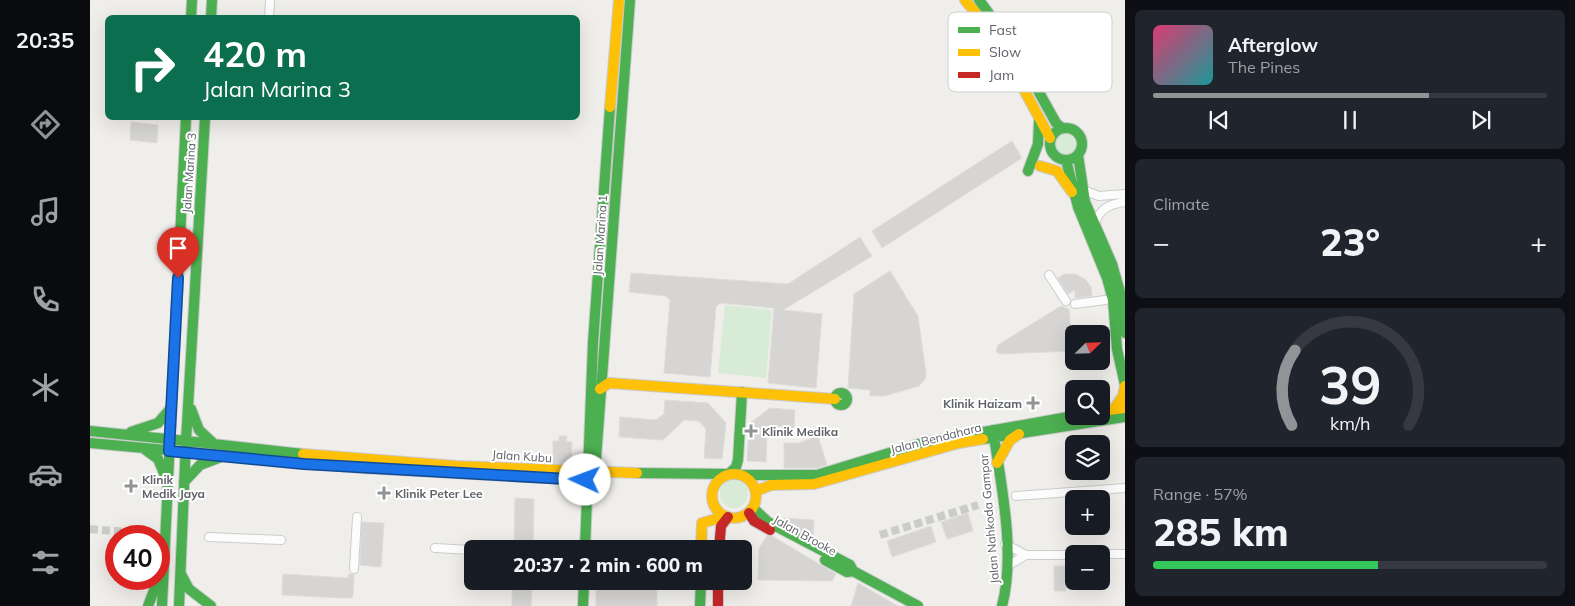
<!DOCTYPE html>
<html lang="en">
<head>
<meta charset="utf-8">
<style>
	:root { --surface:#171b24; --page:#20242c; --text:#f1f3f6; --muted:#9ea1a6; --line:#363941; --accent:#919496 }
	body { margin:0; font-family:Mulish,sans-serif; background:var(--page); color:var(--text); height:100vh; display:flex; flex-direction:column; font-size:19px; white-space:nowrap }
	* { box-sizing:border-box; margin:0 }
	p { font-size:16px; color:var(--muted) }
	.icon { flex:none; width:28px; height:28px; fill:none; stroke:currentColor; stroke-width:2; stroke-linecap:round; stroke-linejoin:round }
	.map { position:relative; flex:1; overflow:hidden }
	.side { display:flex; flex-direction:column; gap:10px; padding:10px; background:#0d0f14; width:450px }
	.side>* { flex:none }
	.banner { position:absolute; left:15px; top:15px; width:475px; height:105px; border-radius:8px; box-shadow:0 5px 20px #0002; background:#0b6e4f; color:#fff; overflow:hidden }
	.needle { width:32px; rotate:67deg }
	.fabs { position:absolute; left:975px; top:325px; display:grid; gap:10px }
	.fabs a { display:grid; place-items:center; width:45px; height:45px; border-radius:8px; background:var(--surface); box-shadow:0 5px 20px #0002; font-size:25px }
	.speed { position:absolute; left:15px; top:525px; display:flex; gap:10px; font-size:25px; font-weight:700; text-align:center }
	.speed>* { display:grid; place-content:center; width:65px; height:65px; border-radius:50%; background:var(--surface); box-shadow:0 5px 20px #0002; line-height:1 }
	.speed .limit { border:8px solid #d22; background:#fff; color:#111 }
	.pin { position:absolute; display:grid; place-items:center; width:42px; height:42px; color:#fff; margin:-51px -21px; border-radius:50% 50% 50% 0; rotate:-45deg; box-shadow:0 0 5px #0007 }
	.pin .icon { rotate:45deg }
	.me { position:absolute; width:55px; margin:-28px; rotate:272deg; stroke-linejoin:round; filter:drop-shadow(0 0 4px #0008) }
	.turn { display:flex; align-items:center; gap:18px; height:105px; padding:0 15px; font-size:22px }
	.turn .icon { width:65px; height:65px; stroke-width:2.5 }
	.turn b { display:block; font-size:35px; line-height:42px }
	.big { font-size:38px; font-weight:800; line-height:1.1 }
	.side .tile { flex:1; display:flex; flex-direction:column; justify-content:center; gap:8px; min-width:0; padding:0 18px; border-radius:8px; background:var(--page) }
	.side .dial { align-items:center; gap:0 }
	.dial svg { height:130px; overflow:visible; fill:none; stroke:var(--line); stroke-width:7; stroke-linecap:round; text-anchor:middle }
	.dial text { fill:var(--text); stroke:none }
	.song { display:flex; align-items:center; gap:15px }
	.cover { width:60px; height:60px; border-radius:8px; background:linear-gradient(135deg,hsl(340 70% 55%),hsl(180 70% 35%)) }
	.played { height:5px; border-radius:2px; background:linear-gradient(90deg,var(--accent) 70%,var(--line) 70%) }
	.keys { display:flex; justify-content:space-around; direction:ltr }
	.heat { display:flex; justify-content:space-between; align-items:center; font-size:28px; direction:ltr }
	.charge { height:8px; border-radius:4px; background:linear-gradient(90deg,#34c759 57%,var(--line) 0) }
	.trip { position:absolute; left:374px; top:540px; width:288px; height:50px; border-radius:8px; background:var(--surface); box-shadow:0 5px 20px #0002; font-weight:800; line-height:50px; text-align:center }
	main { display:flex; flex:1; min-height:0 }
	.tab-bar { display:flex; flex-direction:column; width:90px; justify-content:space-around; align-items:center; background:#090b0e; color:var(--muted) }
	.tab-bar .icon { width:35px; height:35px }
	.tab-bar .active { color:var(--accent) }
	.tab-bar b { font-size:22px; color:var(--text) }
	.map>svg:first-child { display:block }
	.green { fill:#d8ebd6 }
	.building { fill:#d6d5d3; stroke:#deddd9 }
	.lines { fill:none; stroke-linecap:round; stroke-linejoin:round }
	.street-tunnel { stroke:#cbcbca; stroke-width:8; stroke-dasharray:8 4; stroke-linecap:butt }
	.street-casing { stroke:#cbcccc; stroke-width:10 }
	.fast-casing { stroke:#cacacb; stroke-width:12 }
	.slow-casing { stroke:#cacacb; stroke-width:12 }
	.jam-casing { stroke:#cacacb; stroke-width:12 }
	.street { stroke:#fdfcfc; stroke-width:8 }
	.fast { stroke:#4caf50; stroke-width:10 }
	.slow { stroke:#ffc107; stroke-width:10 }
	.jam { stroke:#c62828; stroke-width:10 }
	.route-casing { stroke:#114b97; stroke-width:12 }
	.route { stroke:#1a73e8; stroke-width:9 }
	.poi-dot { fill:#919496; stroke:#fff; stroke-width:2 }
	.labels { text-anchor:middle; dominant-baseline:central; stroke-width:4; stroke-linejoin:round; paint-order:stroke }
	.street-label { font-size:12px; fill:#5f6368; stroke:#fff }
	.poi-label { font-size:12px; font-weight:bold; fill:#5f6368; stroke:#fff; text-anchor:start }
	.key { fill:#fff; stroke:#cfd0d2; stroke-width:1 }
	.key-label { font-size:14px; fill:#5f6368 }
</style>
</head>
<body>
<main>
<nav class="tab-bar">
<b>20:35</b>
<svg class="icon active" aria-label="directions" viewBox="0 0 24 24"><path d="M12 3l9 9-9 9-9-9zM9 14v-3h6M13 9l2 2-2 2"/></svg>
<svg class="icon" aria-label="music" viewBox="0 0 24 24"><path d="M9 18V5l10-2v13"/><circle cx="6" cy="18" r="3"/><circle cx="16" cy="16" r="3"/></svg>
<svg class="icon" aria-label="phone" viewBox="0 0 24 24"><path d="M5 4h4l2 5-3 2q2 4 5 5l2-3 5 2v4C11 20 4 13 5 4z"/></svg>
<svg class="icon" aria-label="climate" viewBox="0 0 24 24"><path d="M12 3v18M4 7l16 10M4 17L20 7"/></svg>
<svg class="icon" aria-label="car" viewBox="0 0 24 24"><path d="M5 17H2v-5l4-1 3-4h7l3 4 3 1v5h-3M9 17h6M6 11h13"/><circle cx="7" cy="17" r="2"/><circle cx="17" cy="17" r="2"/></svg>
<svg class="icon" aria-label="filters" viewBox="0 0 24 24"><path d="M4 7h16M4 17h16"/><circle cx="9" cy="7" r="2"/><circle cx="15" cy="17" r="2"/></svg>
</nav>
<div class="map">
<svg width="1035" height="606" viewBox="0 0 1035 606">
	<rect width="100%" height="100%" fill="#efeeea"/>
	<!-- green -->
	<path class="green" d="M964 145a11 11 0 1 1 22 0a11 11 0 1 1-22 0Z
		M635,305L682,310L676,378L628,373Z
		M630 494a14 14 0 1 1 28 0a14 14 0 1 1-28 0Z"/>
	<!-- building -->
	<path class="building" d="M41,122L68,125L67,143L40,140Z
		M922,141L932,158L792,248L782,231Z
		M770,237L782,256L693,310L732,314L726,388L678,383L684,308L630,303L626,307L620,377L574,373L580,300L576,296L539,292L541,273L698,284Z
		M800,271L828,316L836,374L835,379L829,386L794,396H780V390L758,388L764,294Z
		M974,274H985L995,279L1001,287L1002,296L985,298V290L978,294L968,278Z
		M971,306L979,309L982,351L911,354L906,352L908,345Z
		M575,400L618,403L636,423L632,459L614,458L616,429L609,421L594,420L573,440L529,437L530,417L566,420L574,414Z
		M680,408L705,410L704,428L686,426L677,434L676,462L657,461L659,424Z
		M469,436H477L476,441L482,442L481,464H463V441H469Z
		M728,436L737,465L726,468H694V443H709Z
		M425,498L444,499L443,549H424Z
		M878,513L883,531L857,539L851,522Z
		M692,518L724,520L723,538L692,522Z
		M272,522L294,523L291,567L270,565Z
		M841,526L846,542L802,557L797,541Z
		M677,536H682L746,574L742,581L668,580L669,548Z
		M964,566H976V591H964Z
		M1011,566H1018V583H1011Z
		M193,574L258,578L259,574L264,575L263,595L262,598H250L192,595Z
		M422,581H442L441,606H422Z
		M506,581L545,582V587L564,588L567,591V606H506Z
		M768,583L808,606H761Z"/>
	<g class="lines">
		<!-- street-tunnel -->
		<path class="street-tunnel" d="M0,529L50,533
			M790,535L888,505"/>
		<!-- street casing -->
		<g class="street-casing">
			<path id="street" d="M179,18L180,2
				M993,190L1009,196L1035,194
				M1005,223C1010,208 1020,204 1035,202
				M959,275L976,301
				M985,304L1015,300
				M926,496L1035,488
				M119,537L191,540
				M915,544L936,555H984
				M345,548L382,550
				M1011,554H1035
				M917,566L936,555
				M264,569L267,517"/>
		</g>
		<!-- fast casing -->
		<g class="fast-casing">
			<path id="fast" d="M889,0L925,49L966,123L972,128
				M101,18L102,0
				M121,18L122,0
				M115,118L96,441L213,454
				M960 144a16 16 0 1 1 32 0a16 16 0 1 1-32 0Z
				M988,155L995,202L1022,264L1032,299L1035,333
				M976,160L988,207L1017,278L1023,300L1027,349L1035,385
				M938,171L948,144L949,121
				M745 399a6 6 0 1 1 12 0a6 6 0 1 1-12 0Z
				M101,409L109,430L124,444
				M903,430C911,484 926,553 912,606
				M0,431L96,441L89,606
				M41,432L68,423L81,408
				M80,439L96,118
				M893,439L1035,417
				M0,443L87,451
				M53,448L68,459L76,478
				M96,452L272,468L495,480L500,476
				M505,472L540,0
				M547,473L639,474L646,467L648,460L652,392
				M652,475H727L832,443L984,416
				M94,482L110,465L131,457
				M663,508L678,522L760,565L763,571L828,606
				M495,549L503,343L520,107
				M735,560L757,572L763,571
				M91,574L99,589L121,606
				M58,606L70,575
				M72,606L80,439
				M493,606L494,581
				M610,606L611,581"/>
		</g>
		<!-- slow casing -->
		<g class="slow-casing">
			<path id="slow" d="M875,0L905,36L960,138
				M520,107L529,0
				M950,166L967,171L982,192
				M510,389L519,383L745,399
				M1024,409L1033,396L1035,386
				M1011,411L1035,408
				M213,454L367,466L547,473
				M907,463L920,440L929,434
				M622 496a22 22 0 1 1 44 0a22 22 0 1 1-44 0Z
				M666,491L681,485L724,484L869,443L893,439
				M611,549L612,523L636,516"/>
		</g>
		<!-- jam casing -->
		<g class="jam-casing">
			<path id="jam" d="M659,513L664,521L680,530
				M629,549L631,526L638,517
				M628,581V606"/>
		</g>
		<!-- street -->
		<use href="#street" class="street"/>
		<!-- fast -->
		<use href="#fast" class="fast"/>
		<!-- slow -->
		<use href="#slow" class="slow"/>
		<!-- jam -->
		<use href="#jam" class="jam"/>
	</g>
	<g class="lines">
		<!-- route casing -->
		<g class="route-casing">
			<path id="route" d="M88,278L79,451L214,464L495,480"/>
		</g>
		<!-- route -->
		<use href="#route" class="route"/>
	</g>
	<!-- markers -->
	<g class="poi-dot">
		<path d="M940.5 395.5h5v5h5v5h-5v5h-5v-5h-5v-5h5z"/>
		<path d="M658.5 423.5h5v5h5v5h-5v5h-5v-5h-5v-5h5z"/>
		<path d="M38.5 478.5h5v5h5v5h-5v5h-5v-5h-5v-5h5z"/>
		<path d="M291.5 485.5h5v5h5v5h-5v5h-5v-5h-5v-5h5z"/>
	</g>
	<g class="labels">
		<!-- street labels -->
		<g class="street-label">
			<text transform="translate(99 173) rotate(-86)">Jalan Marina 3</text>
			<text transform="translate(510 235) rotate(-86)">Jalan Marina 1</text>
			<text transform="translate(846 438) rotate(-14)">Jalan Bendahara</text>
			<text transform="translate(432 456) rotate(4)">Jalan Kubu</text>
			<text transform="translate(899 519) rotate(-95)">Jalan Nahkoda Gampar</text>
			<text transform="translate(715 535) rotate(29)">Jalan Brooke</text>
		</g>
		<!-- poi labels -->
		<g class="poi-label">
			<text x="932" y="403" text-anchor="end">Klinik Haizam</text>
			<text x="672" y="431">Klinik Medika</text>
			<text x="52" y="479">Klinik<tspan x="52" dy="14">Medik Jaya</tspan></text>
			<text x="305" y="493">Klinik Peter Lee</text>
		</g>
	</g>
	<!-- legend -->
	<rect x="858" y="12" width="164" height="80" rx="8" class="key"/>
	<rect x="868" y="27" width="22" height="6" fill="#4caf50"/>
	<rect x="868" y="49" width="22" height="7" fill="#ffc107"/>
	<rect x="868" y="72" width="22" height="6" fill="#c62828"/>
	<g class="key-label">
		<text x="899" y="35">Fast</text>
		<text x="899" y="57">Slow</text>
		<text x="899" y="80">Jam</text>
	</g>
</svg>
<div class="fabs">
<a><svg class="needle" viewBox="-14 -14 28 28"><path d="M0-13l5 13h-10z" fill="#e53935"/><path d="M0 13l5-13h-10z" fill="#9ea1a6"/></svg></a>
<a><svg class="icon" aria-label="search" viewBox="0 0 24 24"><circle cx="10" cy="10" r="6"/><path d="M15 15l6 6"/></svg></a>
<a><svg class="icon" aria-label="layers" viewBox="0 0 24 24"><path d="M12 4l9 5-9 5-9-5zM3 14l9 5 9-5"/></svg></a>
<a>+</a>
<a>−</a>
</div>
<div class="speed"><div class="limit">40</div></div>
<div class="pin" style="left:88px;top:278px;background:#d93025"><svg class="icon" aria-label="arrive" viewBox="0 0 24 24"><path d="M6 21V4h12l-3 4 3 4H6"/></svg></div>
<svg class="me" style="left:495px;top:480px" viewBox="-20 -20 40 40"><circle r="19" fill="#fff"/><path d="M0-13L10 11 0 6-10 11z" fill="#1a73e8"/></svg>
<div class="trip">20:37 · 2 min · 600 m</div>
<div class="banner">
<div class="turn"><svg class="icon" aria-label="right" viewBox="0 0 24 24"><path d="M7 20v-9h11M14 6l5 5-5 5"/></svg><div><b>420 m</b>Jalan Marina 3</div></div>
</div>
</div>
<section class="side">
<div class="tile">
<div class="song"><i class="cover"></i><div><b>Afterglow</b><p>The Pines</p></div></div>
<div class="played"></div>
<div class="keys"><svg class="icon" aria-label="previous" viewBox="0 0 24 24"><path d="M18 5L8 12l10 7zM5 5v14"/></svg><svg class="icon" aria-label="pause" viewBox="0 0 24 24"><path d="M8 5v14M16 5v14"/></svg><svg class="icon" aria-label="next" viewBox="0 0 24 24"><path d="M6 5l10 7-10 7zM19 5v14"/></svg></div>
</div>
<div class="tile"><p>Climate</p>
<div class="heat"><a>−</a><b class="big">23°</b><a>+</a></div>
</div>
<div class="tile dial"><svg viewBox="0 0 100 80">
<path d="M14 69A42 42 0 1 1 86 69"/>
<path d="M14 69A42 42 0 0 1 16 23" stroke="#919496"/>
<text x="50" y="56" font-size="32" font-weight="700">39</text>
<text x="50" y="72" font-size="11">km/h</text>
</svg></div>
<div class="tile"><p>Range · 57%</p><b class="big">285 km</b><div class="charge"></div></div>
</section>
</main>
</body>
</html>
